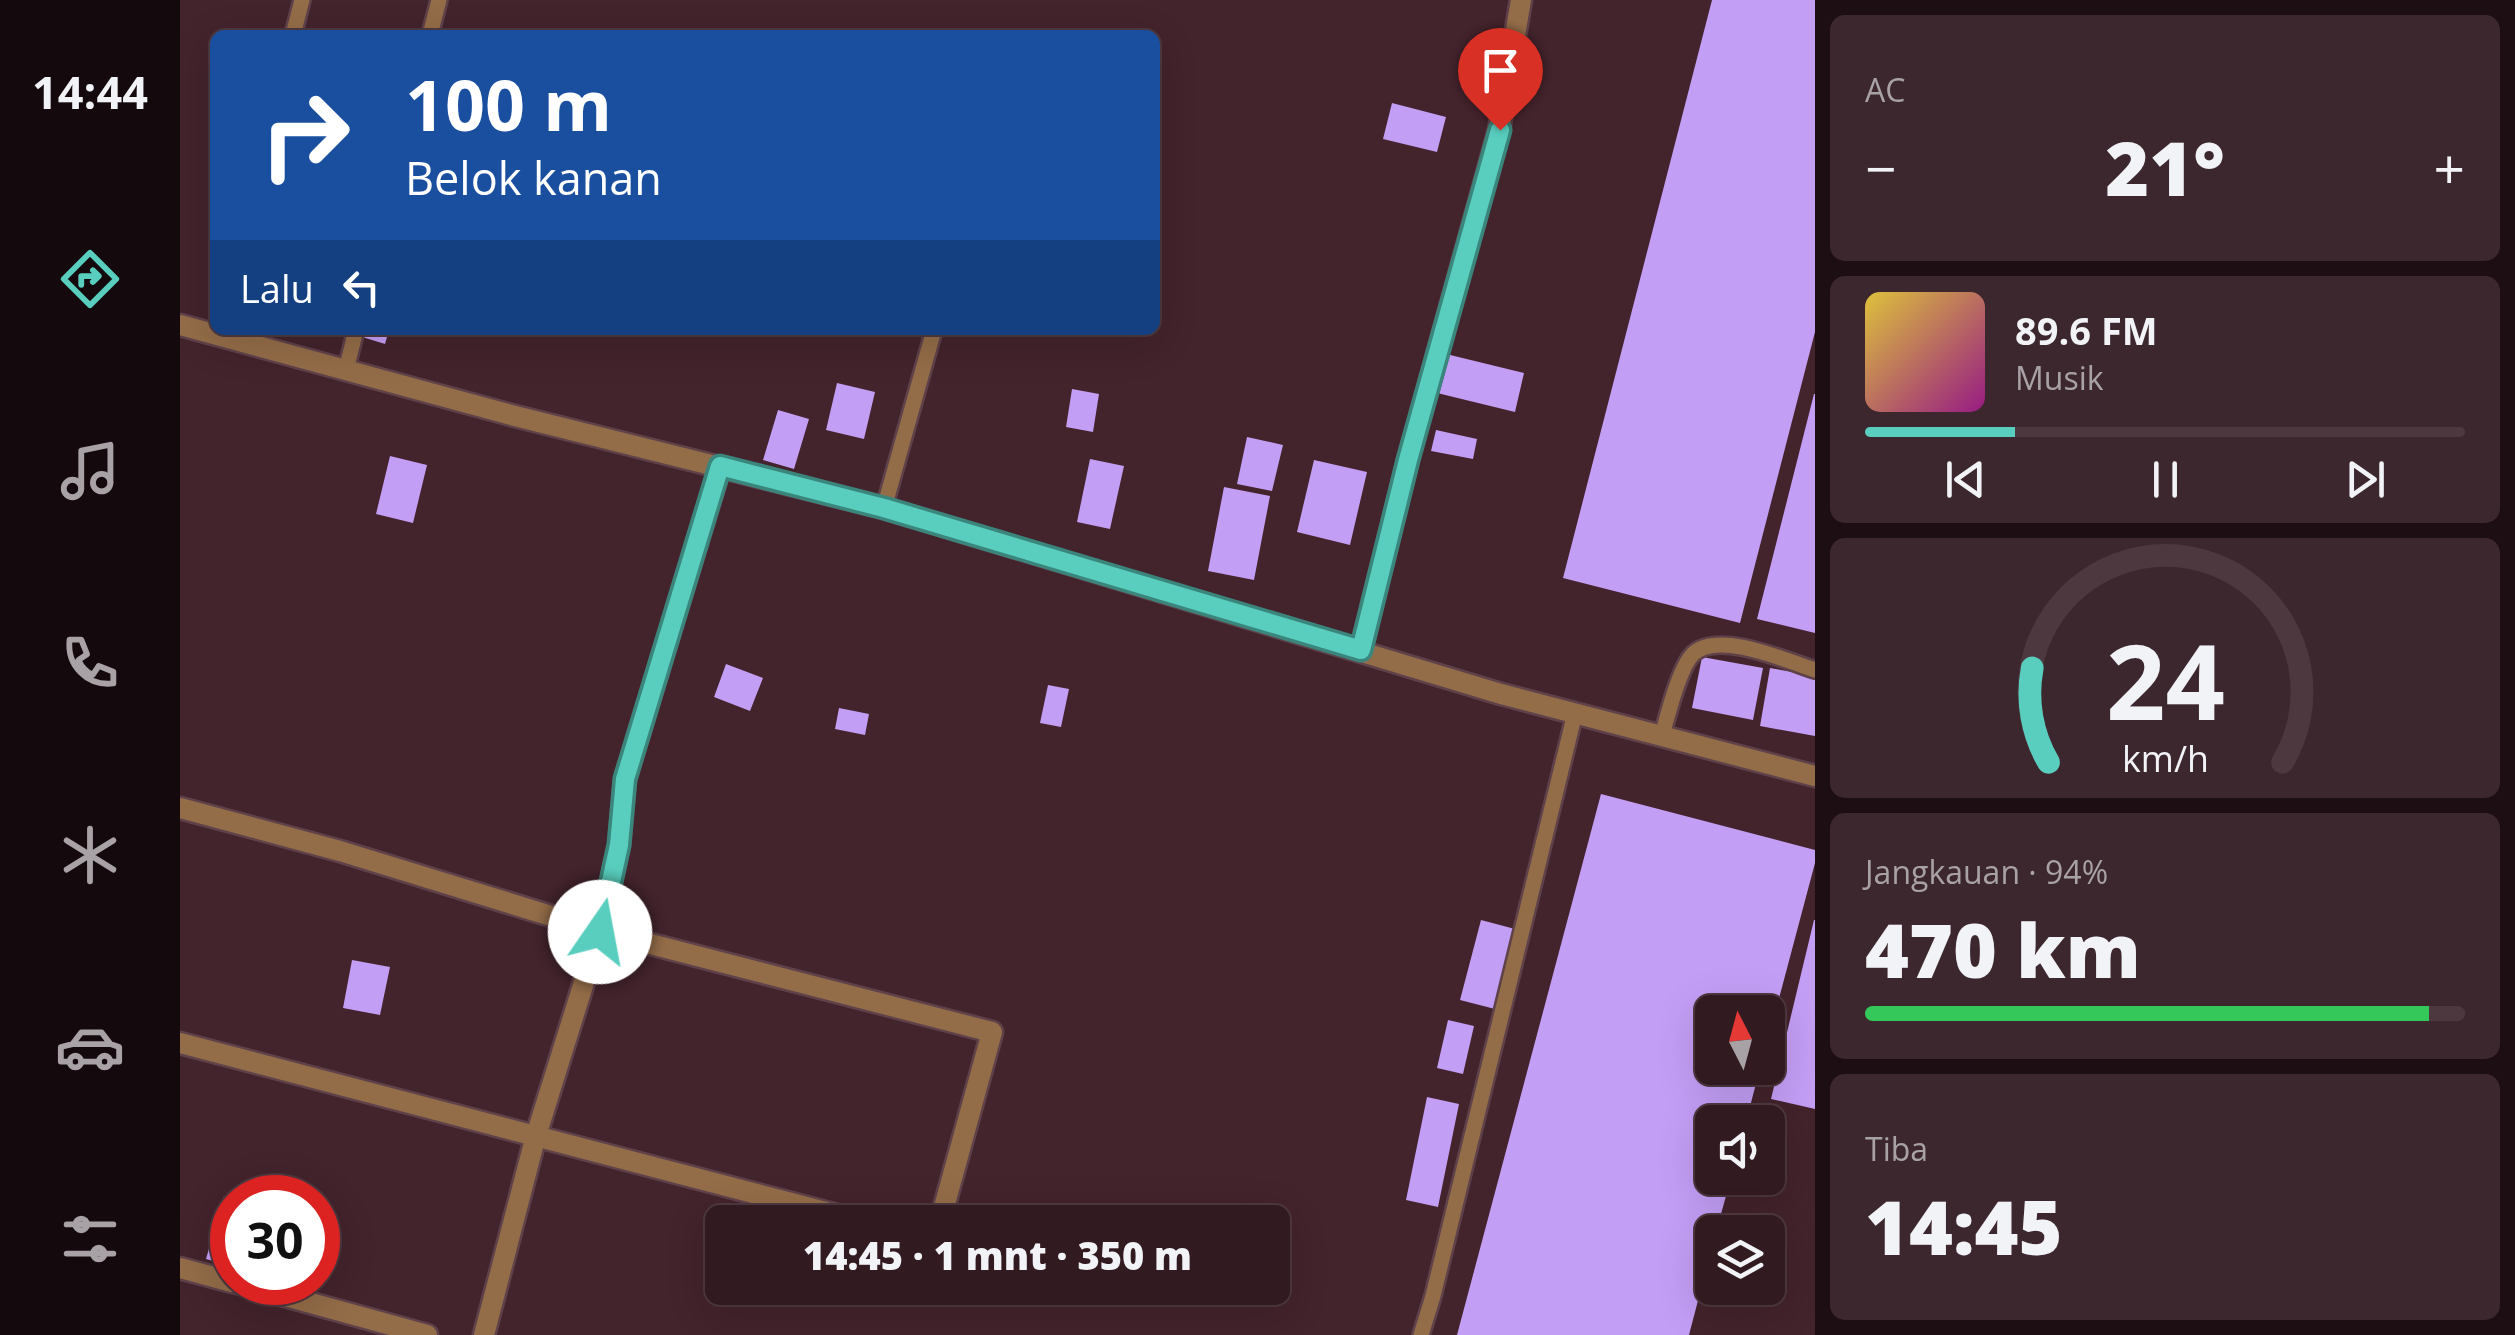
<!DOCTYPE html>
<html lang="id">
<head>
<meta charset="utf-8">
<style>
	:root { --surface:#321a21; --page:#3d272e; --text:#f1f3f6; --muted:#a8a1a5; --line:#4d383f; --accent:#59cebe }
	body { margin:0; font-family:"Open Sans",sans-serif; background:var(--page); color:var(--text); height:100vh; display:flex; flex-direction:column; font-size:38px; white-space:nowrap }
	* { box-sizing:border-box; margin:0 }
	p { font-size:32px; color:var(--muted) }
	.icon { flex:none; width:55px; height:55px; fill:none; stroke:currentColor; stroke-width:2; stroke-linecap:round; stroke-linejoin:round }
	.map { position:relative; flex:1; overflow:hidden }
	.details { display:flex; flex-direction:column; gap:15px; padding:15px; background:#1c0e12; width:700px }
	.details>* { flex:none }
	.banner { position:absolute; left:30px; top:30px; width:950px; height:305px; border-radius:15px; box-shadow:0 10px 40px #0002,0 0 0 2px var(--line); background:#1a4fa0; color:#fff; overflow:hidden }
	.needle { width:65px; rotate:354deg }
	.controls { position:absolute; left:1515px; top:995px; display:grid; gap:20px }
	.controls a { display:grid; place-items:center; width:90px; height:90px; border-radius:15px; background:var(--surface); box-shadow:0 10px 40px #0002,0 0 0 2px var(--line); font-size:50px }
	.speed { position:absolute; left:30px; top:1175px; display:flex; gap:20px; font-size:50px; font-weight:700; text-align:center }
	.speed>* { display:grid; place-content:center; width:130px; height:130px; border-radius:50%; background:var(--surface); box-shadow:0 10px 40px #0002,0 0 0 2px var(--line); line-height:1 }
	.speed .limit { border:15px solid #d22; background:#fff; color:#111 }
	.pin { position:absolute; display:grid; place-items:center; width:85px; height:85px; color:#fff; margin:-102px -42px; border-radius:50% 50% 50% 0; rotate:-45deg; box-shadow:0 0 10px #0007 }
	.pin .icon { rotate:45deg }
	.me { position:absolute; width:110px; margin:-55px; rotate:12deg; stroke-linejoin:round; filter:drop-shadow(0 0 8px #0008) }
	.turn { display:flex; align-items:center; gap:35px; height:210px; padding:0 30px; font-size:45px }
	.turn .icon { width:130px; height:130px; stroke-width:2.5 }
	.turn b { display:block; font-size:70px; line-height:85px }
	.then { display:flex; align-items:center; height:95px; padding:0 30px; background:#0003; gap:20px; font-size:38px }
	.big { font-size:75px; font-weight:800; line-height:1.1 }
	.details .widget { flex:1; display:flex; flex-direction:column; justify-content:center; gap:15px; min-width:0; padding:0 35px; border-radius:15px; background:var(--page) }
	.details .dial { align-items:center; gap:0 }
	.dial svg { height:260px; overflow:visible; fill:none; stroke:var(--line); stroke-width:7; stroke-linecap:round; text-anchor:middle }
	.dial text { fill:var(--text); stroke:none }
	.song { display:flex; align-items:center; gap:30px }
	.cover { width:120px; height:120px; border-radius:15px; background:linear-gradient(135deg,hsl(50 70% 55%),hsl(310 70% 35%)) }
	.played { height:10px; border-radius:5px; background:linear-gradient(90deg,var(--accent) 25%,var(--line) 25%) }
	.keys { display:flex; justify-content:space-around; direction:ltr }
	.heat { display:flex; justify-content:space-between; align-items:center; font-size:55px; direction:ltr }
	.charge { height:15px; border-radius:8px; background:linear-gradient(90deg,#34c759 94%,var(--line) 0) }
	.trip { position:absolute; left:525px; top:1205px; width:585px; height:100px; border-radius:15px; background:var(--surface); box-shadow:0 10px 40px #0002,0 0 0 2px var(--line); font-weight:800; line-height:100px; text-align:center }
	main { display:flex; flex:1; min-height:0 }
	.menu { display:flex; flex-direction:column; width:180px; justify-content:space-around; align-items:center; background:#140a0d; color:var(--muted) }
	.menu .icon { width:70px; height:70px }
	.menu .active { color:var(--accent) }
	.menu b { font-size:45px; color:var(--text) }
	.map>svg:first-child { display:block }
	.building { fill:#c39ef5 }
	.lines { fill:none; stroke-linecap:round; stroke-linejoin:round }
	.service-casing { stroke:#5f414a; stroke-width:20 }
	.minor-casing { stroke:#5f414a; stroke-width:25 }
	.tertiary-casing { stroke:#5f414a; stroke-width:25 }
	.service { stroke:#936c48; stroke-width:15 }
	.minor { stroke:#936c48; stroke-width:20 }
	.tertiary { stroke:#936c48; stroke-width:20 }
	.route-casing { stroke:#3a867c; stroke-width:25 }
	.route { stroke:#59cebe; stroke-width:18 }
</style>
</head>
<body>
<main>
<nav class="menu">
<b>14:44</b>
<svg class="icon active" aria-label="directions" viewBox="0 0 24 24"><path d="M12 3l9 9-9 9-9-9zM9 14v-3h6M13 9l2 2-2 2"/></svg>
<svg class="icon" aria-label="music" viewBox="0 0 24 24"><path d="M9 18V5l10-2v13"/><circle cx="6" cy="18" r="3"/><circle cx="16" cy="16" r="3"/></svg>
<svg class="icon" aria-label="phone" viewBox="0 0 24 24"><path d="M5 4h4l2 5-3 2q2 4 5 5l2-3 5 2v4C11 20 4 13 5 4z"/></svg>
<svg class="icon" aria-label="climate" viewBox="0 0 24 24"><path d="M12 3v18M4 7l16 10M4 17L20 7"/></svg>
<svg class="icon" aria-label="car" viewBox="0 0 24 24"><path d="M5 17H2v-5l4-1 3-4h7l3 4 3 1v5h-3M9 17h6M6 11h13"/><circle cx="7" cy="17" r="2"/><circle cx="17" cy="17" r="2"/></svg>
<svg class="icon" aria-label="filters" viewBox="0 0 24 24"><path d="M4 7h16M4 17h16"/><circle cx="9" cy="7" r="2"/><circle cx="15" cy="17" r="2"/></svg>
</nav>
<div class="map">
<svg width="1635" height="1335" viewBox="0 0 1635 1335">
	<rect width="100%" height="100%" fill="#43232c"/>
	<!-- building -->
	<path class="building" d="M1532,0H1635V332L1560,623L1383,578Z
		M1212,103L1266,117L1257,152L1203,139Z
		M181,330H209L205,344L179,336Z
		M1262,353L1344,373L1335,412L1253,392Z
		M657,383L695,392L684,439L646,430Z
		M892,389L919,394L913,432L886,427Z
		M1634,394H1635V633L1577,619Z
		M598,410L629,419L614,469L583,460Z
		M1256,430L1297,439L1293,459L1251,451Z
		M1067,437L1103,445L1092,491L1057,484Z
		M210,456L247,465L233,523L196,514Z
		M910,459L944,466L930,529L897,522Z
		M1134,460L1187,472L1170,545L1117,532Z
		M1044,487L1090,496L1074,580L1028,571Z
		M1522,657L1583,668L1573,720L1512,708Z
		M546,664L583,678L570,711L534,697Z
		M1590,668L1635,676V736L1580,726Z
		M868,685L889,689L881,727L860,723Z
		M659,708L689,714L685,735L655,729Z
		M1421,794L1635,850V863L1589,1036L1588,1012H1532V1068H1580L1566,1122H1532V1178H1551L1536,1232H1532V1247L1509,1335H1277Z
		M1301,920L1335,929L1315,1009L1280,1000Z
		M1634,920H1635V1109L1591,1099Z
		M172,960L210,967L200,1015L163,1008Z
		M1268,1020L1294,1026L1283,1074L1257,1068Z
		M1247,1097L1279,1104L1258,1207L1226,1200Z
		M44,1196L52,1199V1266L26,1259Z"/>
	<g class="lines">
		<!-- service casing -->
		<g class="service-casing">
			<path id="service" d="M113,35L122,0
				M250,35L259,0
				M166,370L176,330
				M704,508L754,330
				M1482,735C1488,715 1499,668 1513,654C1538,630 1607,661 1635,670
				M1241,1335L1253,1296L1395,713"/>
		</g>
		<!-- minor casing -->
		<g class="minor-casing">
			<path id="minor" d="M1181,649L1228,460L1319,130L1341,0
				M0,808L160,851L420,931L812,1032L760,1222
				M0,1043L684,1222
				M0,1268L52,1282
				M54,1282L247,1335
				M304,1335L355,1139L420,931L439,845L445,779L540,467"/>
		</g>
		<!-- tertiary casing -->
		<g class="tertiary-casing">
			<path id="tertiary" d="M0,325L335,416L704,508L1321,694L1635,776"/>
		</g>
		<!-- service -->
		<use href="#service" class="service"/>
		<!-- minor -->
		<use href="#minor" class="minor"/>
		<!-- tertiary -->
		<use href="#tertiary" class="tertiary"/>
	</g>
	<g class="lines">
		<!-- route casing -->
		<g class="route-casing">
			<path id="route" d="M420,932L439,845L445,779L540,466L704,508L1181,650L1228,460L1320,130"/>
		</g>
		<!-- route -->
		<use href="#route" class="route"/>
	</g>
</svg>
<div class="controls">
<a><svg class="needle" viewBox="-14 -14 28 28"><path d="M0-13l5 13h-10z" fill="#e53935"/><path d="M0 13l5-13h-10z" fill="#a8a1a5"/></svg></a>
<a><svg class="icon" aria-label="sound" viewBox="0 0 24 24"><path d="M4 9h4l5-4v14l-5-4H4zM17 9q2 3 0 6"/></svg></a>
<a><svg class="icon" aria-label="layers" viewBox="0 0 24 24"><path d="M12 4l9 5-9 5-9-5zM3 14l9 5 9-5"/></svg></a>
</div>
<div class="speed"><div class="limit">30</div></div>
<div class="pin" style="left:1320px;top:130px;background:#d93025"><svg class="icon" aria-label="arrive" viewBox="0 0 24 24"><path d="M6 21V4h12l-3 4 3 4H6"/></svg></div>
<svg class="me" style="left:420px;top:932px" viewBox="-20 -20 40 40"><circle r="19" fill="#fff"/><path d="M0-13L10 11 0 6-10 11z" fill="#59cebe"/></svg>
<div class="trip">14:45 · 1 mnt · 350 m</div>
<div class="banner">
<div class="turn"><svg class="icon" aria-label="right" viewBox="0 0 24 24"><path d="M7 20v-9h11M14 6l5 5-5 5"/></svg><div><b>100 m</b>Belok kanan</div></div>
<div class="then">Lalu<svg class="icon" aria-label="left" viewBox="0 0 24 24"><path d="M17 20v-9H6M10 6l-5 5 5 5"/></svg></div>
</div>
</div>
<section class="details">
<div class="widget"><p>AC</p>
<div class="heat"><a>−</a><b class="big">21°</b><a>+</a></div>
</div>
<div class="widget">
<div class="song"><i class="cover"></i><div><b>89.6 FM</b><p>Musik</p></div></div>
<div class="played"></div>
<div class="keys"><svg class="icon" aria-label="previous" viewBox="0 0 24 24"><path d="M18 5L8 12l10 7zM5 5v14"/></svg><svg class="icon" aria-label="pause" viewBox="0 0 24 24"><path d="M8 5v14M16 5v14"/></svg><svg class="icon" aria-label="next" viewBox="0 0 24 24"><path d="M6 5l10 7-10 7zM19 5v14"/></svg></div>
</div>
<div class="widget dial"><svg viewBox="0 0 100 80">
<path d="M14 69A42 42 0 1 1 86 69"/>
<path d="M14 69A42 42 0 0 1 9 40" stroke="#59cebe"/>
<text x="50" y="56" font-size="32" font-weight="700">24</text>
<text x="50" y="72" font-size="11">km/h</text>
</svg></div>
<div class="widget"><p>Jangkauan · 94%</p><b class="big">470 km</b><div class="charge"></div></div>
<div class="widget"><p>Tiba</p><b class="big">14:45</b></div>
</section>
</main>
</body>
</html>
